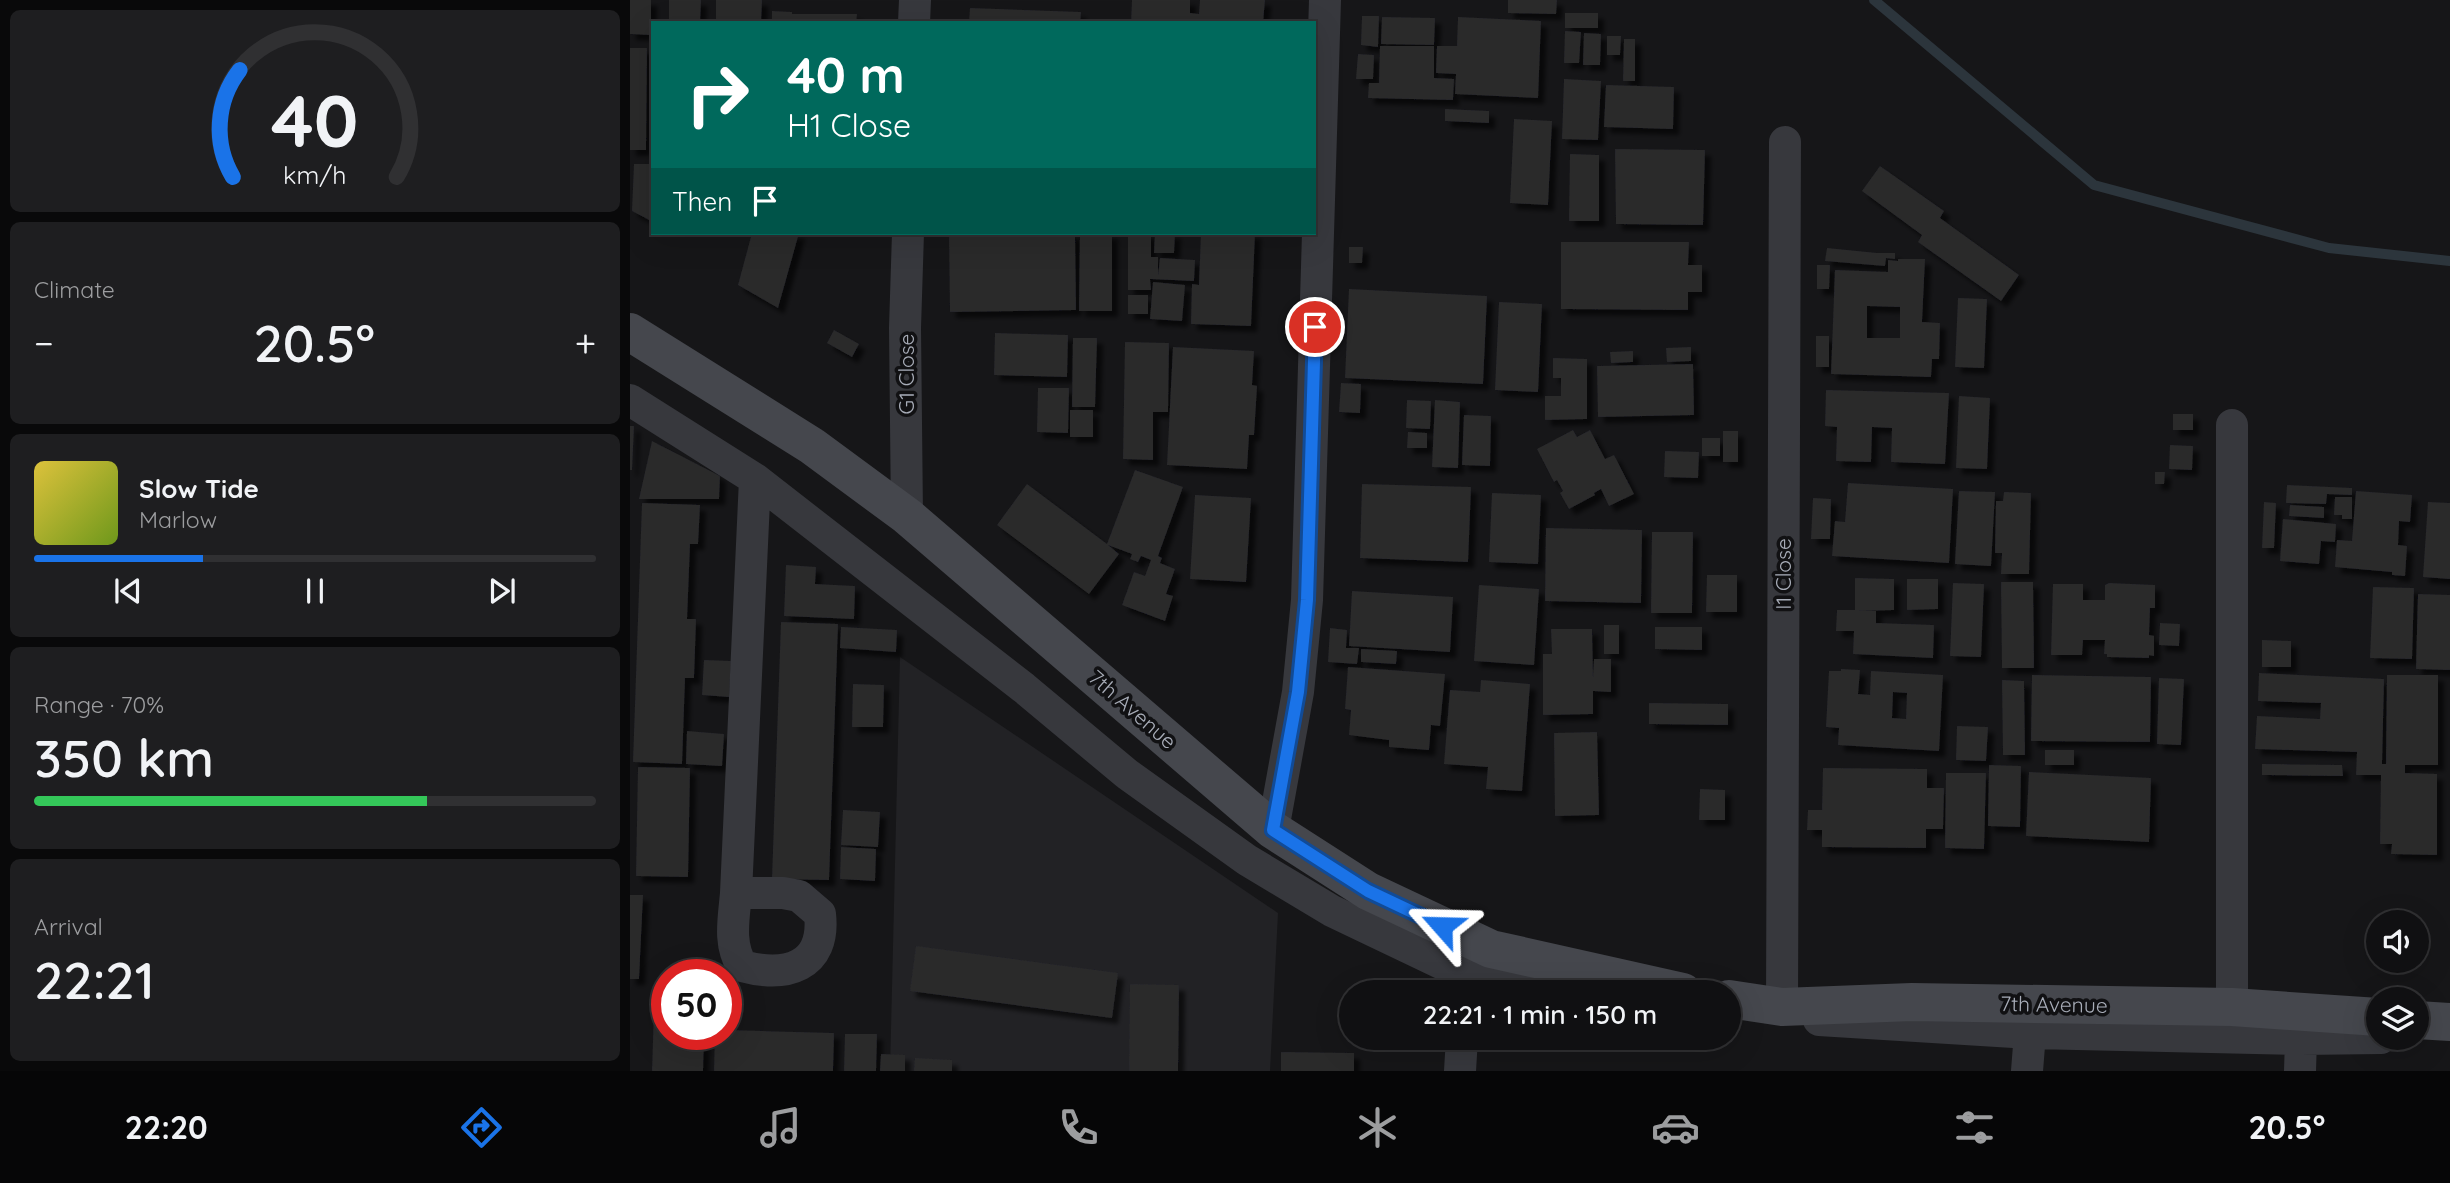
<!DOCTYPE html>
<html lang="en">
<head>
<meta charset="utf-8">
<style>
	:root { --surface:#101012; --page:#1e1e20; --text:#f1f3f6; --muted:#9c9d9f; --line:#303032; --accent:#1a73e8 }
	body { margin:0; font-family:Quicksand,sans-serif; background:var(--page); color:var(--text); height:100vh; display:flex; flex-direction:column; font-size:26px; white-space:nowrap }
	* { box-sizing:border-box; margin:0 }
	p { font-size:23px; color:var(--muted) }
	.icon { flex:none; width:38px; height:38px; fill:none; stroke:currentColor; stroke-width:2; stroke-linecap:round; stroke-linejoin:round }
	.map { position:relative; flex:1; overflow:hidden }
	.sheet { display:flex; flex-direction:column; gap:10px; padding:10px; background:#09090a; width:630px }
	.sheet>* { flex:none }
	.hud { position:absolute; left:21px; top:21px; width:665px; height:214px; border-radius:0px; box-shadow:0 7px 28px #0002,0 0 0 2px var(--line); background:#00695c; color:#fff; overflow:hidden }
	.tools { position:absolute; left:1736px; top:910px; display:grid; gap:14px }
	.tools a { display:grid; place-items:center; width:63px; height:63px; border-radius:50%; background:var(--surface); box-shadow:0 7px 28px #0002,0 0 0 2px var(--line); font-size:35px }
	.speed { position:absolute; left:21px; top:959px; display:flex; gap:14px; font-size:35px; font-weight:700; text-align:center }
	.speed>* { display:grid; place-content:center; width:91px; height:91px; border-radius:50%; background:var(--surface); box-shadow:0 7px 28px #0002,0 0 0 2px var(--line); line-height:1 }
	.speed .limit { border:10px solid #d22; background:#fff; color:#111 }
	.pin { position:absolute; display:grid; place-items:center; width:60px; height:60px; color:#fff; margin:-30px; border:4px solid #fff; border-radius:50%; box-shadow:0 2px 7px #0007 }
	.me { position:absolute; width:77px; margin:-38px; rotate:295deg; stroke-linejoin:round; filter:drop-shadow(0 0 5px #0008) }
	.turn { display:flex; align-items:center; gap:24px; height:147px; padding:0 21px; font-size:32px }
	.turn .icon { width:91px; height:91px; stroke-width:2.5 }
	.turn b { display:block; font-size:49px; line-height:60px }
	.then { display:flex; align-items:center; height:66px; padding:0 21px; background:#0003; gap:14px; font-size:26px }
	.big { font-size:52px; font-weight:600; line-height:1.1 }
	.sheet .tile { flex:1; display:flex; flex-direction:column; justify-content:center; gap:10px; min-width:0; padding:0 24px; border-radius:10px; background:var(--page) }
	.sheet .dial { align-items:center; gap:0 }
	.dial svg { height:182px; overflow:visible; fill:none; stroke:var(--line); stroke-width:7; stroke-linecap:round; text-anchor:middle }
	.dial text { fill:var(--text); stroke:none }
	.song { display:flex; align-items:center; gap:21px }
	.cover { width:84px; height:84px; border-radius:10px; background:linear-gradient(135deg,hsl(50 70% 55%),hsl(80 70% 35%)) }
	.played { height:7px; border-radius:4px; background:linear-gradient(90deg,var(--accent) 30%,var(--line) 30%) }
	.keys { display:flex; justify-content:space-around; direction:ltr }
	.heat { display:flex; justify-content:space-between; align-items:center; font-size:38px; direction:ltr }
	.charge { height:10px; border-radius:5px; background:linear-gradient(90deg,#34c759 70%,var(--line) 0) }
	.trip { position:absolute; left:709px; top:980px; width:402px; height:70px; border-radius:35px; background:var(--surface); box-shadow:0 7px 28px #0002,0 0 0 2px var(--line); font-weight:600; line-height:70px; text-align:center }
	.tabs { display:flex; height:112px; justify-content:space-around; align-items:center; background:#060607; color:var(--muted) }
	.tabs .icon { width:49px; height:49px }
	.tabs .selected { color:var(--accent) }
	.tabs b { font-size:32px; color:var(--text) }
	main { display:flex; flex:1; min-height:0 }
	.map>svg:first-child { display:block }
	.built { fill:#222225 }
	.lines { fill:none; stroke-linecap:round; stroke-linejoin:round }
	.stream { stroke:#2c353c; stroke-width:10 }
	.building { fill:#29292c; fill-rule:evenodd; filter:url(#shadow) }
	.minor { stroke:#37383d; stroke-width:32 }
	.secondary { stroke:#45474d; stroke-width:38 }
	.route-casing { stroke:#114b97; stroke-width:18 }
	.route { stroke:#1a73e8; stroke-width:12 }
	.labels { text-anchor:middle; dominant-baseline:central; stroke-width:7; stroke-linejoin:round; paint-order:stroke }
	.street-label { font-size:21px; fill:#a8adb8; stroke:#111113 }
</style>
</head>
<body>
<main>
<section class="sheet">
<div class="tile dial"><svg viewBox="0 0 100 80">
<path d="M14 69A42 42 0 1 1 86 69"/>
<path d="M14 69A42 42 0 0 1 17 22" stroke="#1a73e8"/>
<text x="50" y="56" font-size="32" font-weight="700">40</text>
<text x="50" y="72" font-size="11">km/h</text>
</svg></div>
<div class="tile"><p>Climate</p>
<div class="heat"><a>−</a><b class="big">20.5°</b><a>+</a></div>
</div>
<div class="tile">
<div class="song"><i class="cover"></i><div><b>Slow Tide</b><p>Marlow</p></div></div>
<div class="played"></div>
<div class="keys"><svg class="icon" aria-label="previous" viewBox="0 0 24 24"><path d="M18 5L8 12l10 7zM5 5v14"/></svg><svg class="icon" aria-label="pause" viewBox="0 0 24 24"><path d="M8 5v14M16 5v14"/></svg><svg class="icon" aria-label="next" viewBox="0 0 24 24"><path d="M6 5l10 7-10 7zM19 5v14"/></svg></div>
</div>
<div class="tile"><p>Range · 70%</p><b class="big">350 km</b><div class="charge"></div></div>
<div class="tile"><p>Arrival</p><b class="big">22:21</b></div>
</section>
<div class="map">
<svg width="1820" height="1071" viewBox="0 0 1820 1071">
	<defs>
		<filter id="shadow"><feDropShadow dx="6" dy="6" stdDeviation="2" flood-color="#0009"/></filter>
	</defs>
	<rect width="100%" height="100%" fill="#161618"/>
	<!-- built -->
	<path class="built" d="M270,657L648,913L640,1071H260Z"/>
	<g class="lines">
		<!-- stream -->
		<path class="stream" d="M1244,0L1464,185L1699,248L1820,261"/>
	</g>
	<!-- building -->
	<path class="building" d="M0,0H21V35L0,34Z
		M39,0H71L70,23H39Z
		M86,0H132L131,23H86Z
		M502,0H560V13L569,14L570,0H635L633,23H501Z
		M878,0H927L926,14L878,13Z
		M340,8L451,12L450,23H339Z
		M142,11L162,12V14H227L226,23H142Z
		M935,13H968V28H935Z
		M732,16H749L748,47L731,45Z
		M752,17L805,18L804,45L751,44Z
		M828,17L911,21L908,98L825,94L826,74L806,73L807,46H827Z
		M935,31L951,32L949,63H934Z
		M954,33L971,34L970,65H953Z
		M977,36H991L990,55H977Z
		M994,39H1005V81H993Z
		M750,46H804V78L824,79L823,100L738,98L739,83H749Z
		M0,48H17L16,150H0Z
		M728,54L744,55L743,79H726Z
		M934,79L971,81L968,140L932,139Z
		M976,85L1044,87L1043,129L974,127Z
		M815,109L859,111V123L815,121Z
		M884,119L922,121L918,205L880,203Z
		M985,149L1075,150L1073,225L986,224Z
		M940,154L969,155V221H939Z
		M4,164H23V222L2,211Z
		M1250,166L1314,211L1310,218L1389,275L1371,301L1288,242L1292,235L1232,191Z
		M122,233H169L148,308L108,285Z
		M319,233H445L446,310L320,312Z
		M450,233H482V311H449Z
		M498,233H521V257H528V275L530,258L565,260L564,281L520,279L521,290H498Z
		M525,233H545L544,253H524Z
		M571,233H625L621,326L561,324L562,284L569,285Z
		M931,242H1059L1058,265H1072V292H1058V310L931,309Z
		M719,247H733L732,263H719Z
		M1197,248L1247,253H1265V259L1256,258L1255,266L1195,261Z
		M1268,259H1295L1292,322L1310,323L1309,359H1302L1301,377L1201,374L1205,270L1258,272V260L1268,261ZM1237,306L1270,307V338H1237Z
		M1187,265H1200L1199,289H1187Z
		M523,282L555,285L552,321L520,319Z
		M719,289L857,296L853,384L715,378Z
		M498,295H518V314H498Z
		M1328,298L1357,299L1354,368L1325,367Z
		M869,302L912,304L908,392L865,390Z
		M204,330L229,344L222,357L197,343Z
		M365,333L438,335L437,377L364,375Z
		M1186,336H1199V367H1186Z
		M443,338H467L465,407H442Z
		M495,342L539,343L538,412H523V460L493,459Z
		M543,347L624,351L622,385L627,386L624,435H619L617,469L537,465Z
		M1061,347V361L1037,362L1036,348Z
		M1003,351V362L981,363L980,352Z
		M923,358L957,359V419L915,420V396H931V378H923Z
		M1063,364L1064,415L968,417L967,366Z
		M711,383L731,384L730,413L709,412Z
		M408,388H439L438,433L407,432Z
		M1196,390L1319,393L1315,464L1261,462L1262,428L1242,427L1241,462L1206,461L1207,427L1195,426Z
		M1329,396L1360,398L1357,469L1326,468Z
		M777,400L801,401L800,429L776,428Z
		M805,400L830,402L828,468L802,467Z
		M440,410H463V437H440Z
		M1543,414H1563V430H1543Z
		M834,415L861,416L860,466L832,465Z
		M0,426H4L2,470H0Z
		M943,430L947,437L960,430L975,459L984,455L1004,494L979,506L971,489L964,493L965,495L939,509L930,493L933,491L927,480L924,482L907,449Z
		M1093,431H1108V462H1093Z
		M778,432L797,433V448H777Z
		M1072,438H1090V456H1072Z
		M22,441L90,476L89,499H9Z
		M1540,445L1563,446L1562,470L1539,469Z
		M1035,451L1069,452L1068,478L1034,477Z
		M505,470L553,487L528,556L532,558L530,563L545,569L536,594L543,596L535,621L492,605L504,572L515,576L521,560L511,556L508,562L500,559L502,554L478,545L489,554L459,594L367,525L397,484L477,544Z
		M1525,472H1535L1534,484H1525Z
		M1218,483L1323,489L1319,563L1202,556L1205,521L1215,522Z
		M732,484L841,487L838,562L730,558Z
		M1657,485L1722,488V495L1697,494L1696,504L1656,503Z
		M1329,491L1365,492L1361,566L1325,564Z
		M1726,491L1782,495L1780,522L1769,521L1768,545L1777,546L1775,576L1762,575V572L1705,567L1707,540L1722,541Z
		M1374,492L1401,493L1399,574H1371L1372,553H1365L1366,501H1373Z
		M862,493L911,495L908,564L859,562Z
		M565,495L621,498L616,582L560,579Z
		M1705,497H1722V519H1712V515H1704Z
		M1183,498L1201,499L1200,539H1181Z
		M1634,502L1646,503L1644,548H1632Z
		M1798,502L1820,503V579L1793,577Z
		M12,503L70,505L68,544H60L57,619H66L64,678H55L52,764L3,762Z
		M1660,505L1694,507V518L1659,516Z
		M1653,519L1706,524L1705,542L1691,541L1689,564L1650,561Z
		M916,528L1012,530L1011,603L915,601Z
		M1022,532H1063L1062,613H1021Z
		M156,565L186,567L185,584L225,586L224,619L154,616Z
		M1077,575H1107V612H1076Z
		M1225,578L1264,579V610L1229,611H1246V623L1304,625L1303,658L1223,654L1224,631H1206L1207,610H1225Z
		M1277,579H1308V609L1277,610Z
		M1371,582H1403L1404,668H1372Z
		M1323,583L1354,584L1351,657L1320,656Z
		M1479,583L1525,585V608H1520L1519,635L1524,636V656L1519,655V658L1477,657V654H1474L1475,640H1453L1452,655H1421L1423,584H1453V600H1475V585Z
		M849,585L909,589L904,665L844,661Z
		M1743,587L1784,588L1782,659L1740,658Z
		M722,591L823,597L820,652L719,646Z
		M1788,594L1820,595V670L1786,669Z
		M151,622L208,624L199,880L142,879Z
		M1530,623L1550,624L1549,646L1529,645Z
		M974,625H989V654H974Z
		M211,627L267,630L266,652L210,648Z
		M1025,627H1072V650L1025,649Z
		M700,628L717,630L716,648H729L727,664L698,662Z
		M921,629H962L963,677L964,659H981V692L963,691V714L913,715V654H922Z
		M1632,640L1661,641V667H1632Z
		M731,649L767,651L766,664L731,662Z
		M74,660L101,661L99,697L72,695Z
		M718,667L815,674L810,726L801,725L799,750L759,747V740L719,735L721,710L715,709Z
		M1211,669L1230,670L1228,694L1240,695L1241,671L1313,675L1309,751L1208,745L1209,728L1196,727L1199,671H1211ZM1263,692L1277,693L1276,719L1262,718Z
		M1629,673L1754,679L1752,764H1756L1757,675H1808V765H1775V773L1807,774V855L1761,854L1762,844H1750L1751,775H1726L1727,752L1625,749L1627,716L1690,719L1691,703L1628,701Z
		M1402,675L1521,677L1520,742L1401,741Z
		M1529,678L1554,679L1551,745L1527,744Z
		M851,680L900,684L892,791L856,789L858,767L814,764L820,690L850,692Z
		M1372,680L1394,681L1395,755H1373Z
		M223,684L254,685L253,727H222Z
		M1019,703L1098,704V725L1019,724Z
		M1327,726L1358,727L1356,761L1326,760Z
		M57,731L94,734L92,766L56,764Z
		M967,732L969,815L925,816L924,733Z
		M1415,750H1444V765H1415Z
		M1632,764L1712,765L1713,776L1632,775Z
		M1359,765L1391,766L1390,827L1358,826Z
		M8,767L60,768L58,877L6,876Z
		M1193,768L1297,769V788H1314L1313,829H1296V848L1192,847V830H1177L1178,810H1192Z
		M1399,772L1521,778L1519,842L1396,836Z
		M1316,773H1356L1354,849L1315,848Z
		M1070,789L1095,790V820H1069Z
		M213,810L250,812L248,847L211,845Z
		M211,847L246,849L245,881L210,879Z
		M0,895H13L9,979H0Z
		M286,946L488,973L482,1018L280,991Z
		M500,984L549,985L548,1071H499Z
		M24,1010H37V1034H74L73,1071H22Z
		M96,1030L204,1033L203,1071H84L85,1034H96Z
		M215,1034H247L246,1071H214Z
		M651,1052L724,1053V1071H651Z
		M251,1054L275,1055V1071H250Z
		M285,1058L322,1060V1071H284Z"/>
	<g class="lines">
		<!-- minor -->
		<path class="minor" d="M284,23L285,0
			M0,400L125,479L394,688L497,774L617,860L702,911L836,975L930,992
			M1602,425V1007
			M277,516L275,328L278,233
			M643,830L668,692L677,600L695,0
			M106,893H153L169,896L190,914C196,967 156,978 112,966C98,943 104,918 106,893L125,479
			M1152,1007L1155,142
			M1189,1020L1400,1033L1671,1039L1751,1038
			M830,1071L832,1038
			M1397,1071L1400,1033
			M1670,1071L1671,1039"/>
		<!-- secondary -->
		<path class="secondary" d="M0,332L182,446L277,516L643,830L738,891L861,949L1053,992
			M1099,999L1152,1007L1282,1002L1602,1007L1748,1017
			M1787,1020L1820,1022"/>
	</g>
	<g class="lines">
		<!-- route casing -->
		<g class="route-casing">
			<path id="route" d="M685,327L677,600L668,692L643,830L738,891L812,926"/>
		</g>
		<!-- route -->
		<use href="#route" class="route"/>
	</g>
	<g class="labels">
		<!-- street labels -->
		<g class="street-label">
			<text transform="translate(276 374) rotate(-90)">G1 Close</text>
			<text transform="translate(1153 574) rotate(-90)">I1 Close</text>
			<text transform="translate(503 709) rotate(41)">7th Avenue</text>
			<text transform="translate(1424 1004) rotate(1)">7th Avenue</text>
		</g>
	</g>
</svg>
<div class="tools">
<a><svg class="icon" aria-label="sound" viewBox="0 0 24 24"><path d="M4 9h4l5-4v14l-5-4H4zM17 9q2 3 0 6"/></svg></a>
<a><svg class="icon" aria-label="layers" viewBox="0 0 24 24"><path d="M12 4l9 5-9 5-9-5zM3 14l9 5 9-5"/></svg></a>
</div>
<div class="speed"><div class="limit">50</div></div>
<div class="pin" style="left:685px;top:327px;background:#d93025"><svg class="icon" aria-label="arrive" viewBox="0 0 24 24"><path d="M6 21V4h12l-3 4 3 4H6"/></svg></div>
<svg class="me" style="left:812px;top:926px" viewBox="-20 -20 40 40"><path d="M0-17L14 15 0 8-14 15z" fill="#1a73e8" stroke="#fff" stroke-width="4"/></svg>
<div class="trip">22:21 · 1 min · 150 m</div>
<div class="hud">
<div class="turn"><svg class="icon" aria-label="right" viewBox="0 0 24 24"><path d="M7 20v-9h11M14 6l5 5-5 5"/></svg><div><b>40 m</b>H1 Close</div></div>
<div class="then">Then<svg class="icon" aria-label="arrive" viewBox="0 0 24 24"><path d="M6 21V4h12l-3 4 3 4H6"/></svg></div>
</div>
</div>
</main>
<nav class="tabs">
<b>22:20</b>
<svg class="icon selected" aria-label="directions" viewBox="0 0 24 24"><path d="M12 3l9 9-9 9-9-9zM9 14v-3h6M13 9l2 2-2 2"/></svg>
<svg class="icon" aria-label="music" viewBox="0 0 24 24"><path d="M9 18V5l10-2v13"/><circle cx="6" cy="18" r="3"/><circle cx="16" cy="16" r="3"/></svg>
<svg class="icon" aria-label="phone" viewBox="0 0 24 24"><path d="M5 4h4l2 5-3 2q2 4 5 5l2-3 5 2v4C11 20 4 13 5 4z"/></svg>
<svg class="icon" aria-label="climate" viewBox="0 0 24 24"><path d="M12 3v18M4 7l16 10M4 17L20 7"/></svg>
<svg class="icon" aria-label="car" viewBox="0 0 24 24"><path d="M5 17H2v-5l4-1 3-4h7l3 4 3 1v5h-3M9 17h6M6 11h13"/><circle cx="7" cy="17" r="2"/><circle cx="17" cy="17" r="2"/></svg>
<svg class="icon" aria-label="filters" viewBox="0 0 24 24"><path d="M4 7h16M4 17h16"/><circle cx="9" cy="7" r="2"/><circle cx="15" cy="17" r="2"/></svg>
<b>20.5°</b>
</nav>
</body>
</html>
